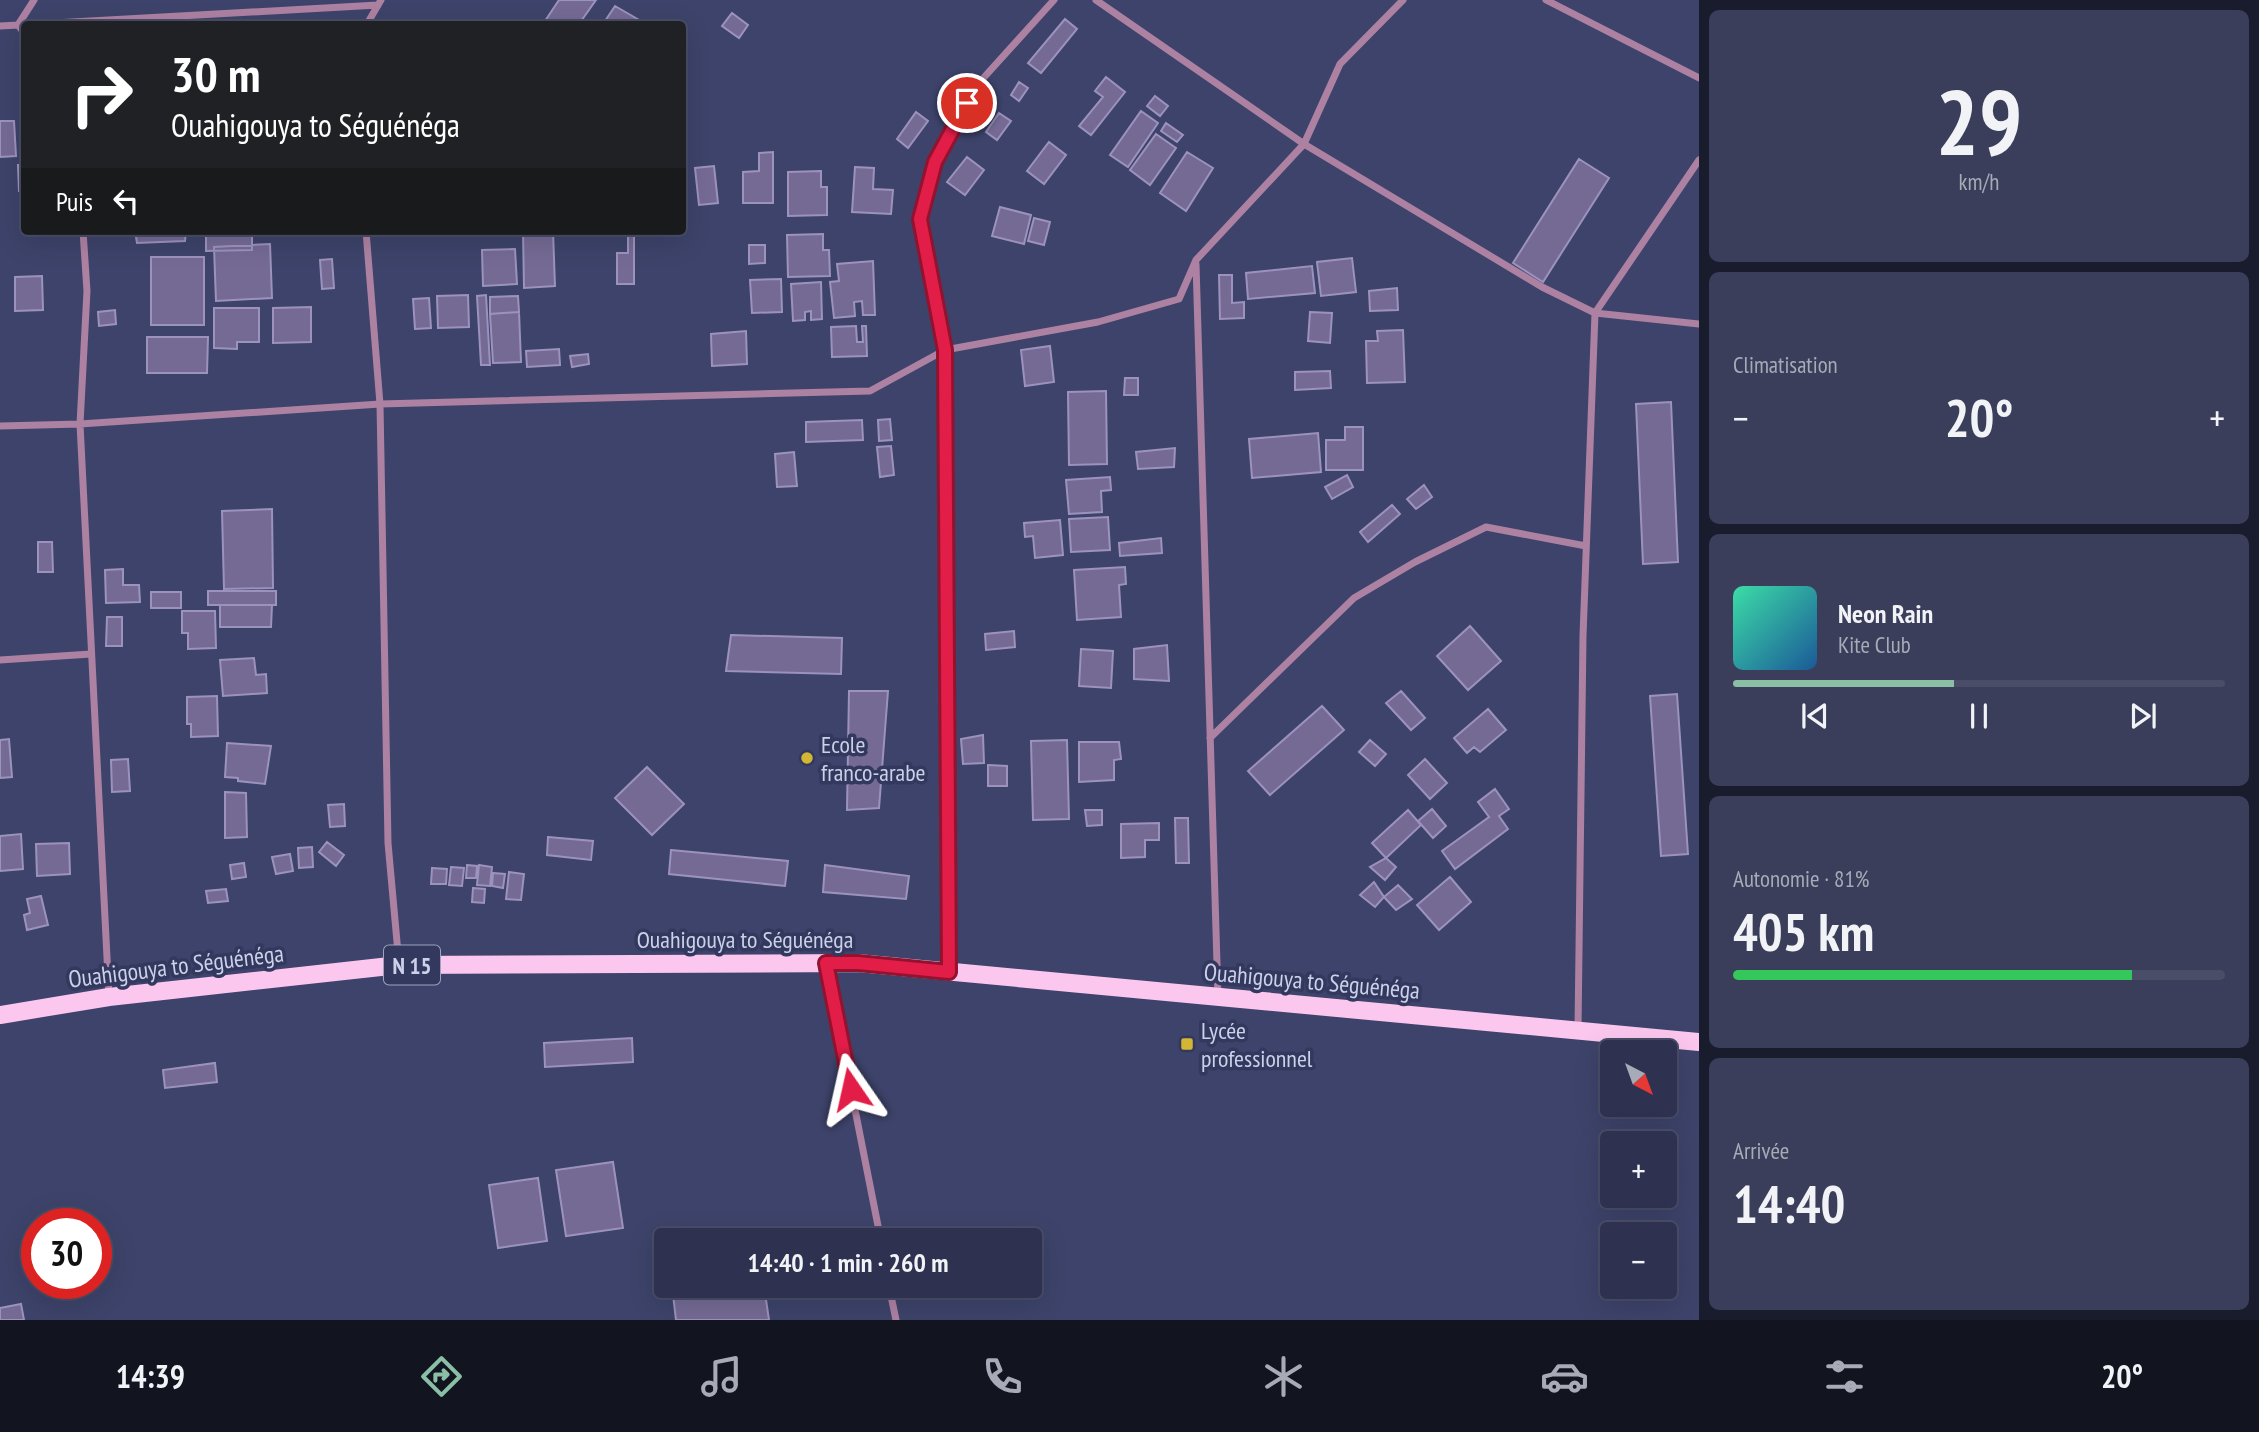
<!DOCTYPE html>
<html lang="fr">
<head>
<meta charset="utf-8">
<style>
	:root { --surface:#2e3250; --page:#3a3e5a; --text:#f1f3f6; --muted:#a7aab7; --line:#494d67; --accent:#8abfa5 }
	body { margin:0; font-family:"PT Sans Narrow",sans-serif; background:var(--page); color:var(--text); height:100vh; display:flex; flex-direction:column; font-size:26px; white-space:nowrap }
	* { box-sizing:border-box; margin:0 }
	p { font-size:23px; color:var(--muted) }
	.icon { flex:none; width:38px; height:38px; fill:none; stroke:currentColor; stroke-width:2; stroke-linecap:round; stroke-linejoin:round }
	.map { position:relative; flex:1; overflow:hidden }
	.drawer { display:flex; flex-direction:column; gap:10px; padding:10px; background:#191c2c; width:560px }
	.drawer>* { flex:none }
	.guide { position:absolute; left:21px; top:21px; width:665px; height:214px; border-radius:7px; box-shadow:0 7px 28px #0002,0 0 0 2px var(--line); background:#202124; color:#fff; overflow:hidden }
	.needle { width:46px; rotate:139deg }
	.controls { position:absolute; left:1600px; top:1040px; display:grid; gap:14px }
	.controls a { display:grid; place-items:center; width:77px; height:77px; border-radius:7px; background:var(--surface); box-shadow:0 7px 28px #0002,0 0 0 2px var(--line); font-size:35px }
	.speed { position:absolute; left:21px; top:1208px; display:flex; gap:14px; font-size:35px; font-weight:700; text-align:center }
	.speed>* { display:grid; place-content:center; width:91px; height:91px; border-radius:50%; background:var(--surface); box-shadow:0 7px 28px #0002,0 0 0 2px var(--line); line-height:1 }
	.speed .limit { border:10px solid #d22; background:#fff; color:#111 }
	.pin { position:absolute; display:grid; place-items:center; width:60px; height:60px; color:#fff; margin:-30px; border:4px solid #fff; border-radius:50%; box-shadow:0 2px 7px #0007 }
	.me { position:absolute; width:77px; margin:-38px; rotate:349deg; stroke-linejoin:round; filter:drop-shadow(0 0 5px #0008) }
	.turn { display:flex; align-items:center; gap:24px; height:147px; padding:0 35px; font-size:32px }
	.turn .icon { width:91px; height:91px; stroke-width:2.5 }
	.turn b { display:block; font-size:49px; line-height:60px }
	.then { display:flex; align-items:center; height:66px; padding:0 35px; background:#0003; gap:14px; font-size:26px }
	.big { font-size:52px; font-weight:700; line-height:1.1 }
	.drawer .tile { flex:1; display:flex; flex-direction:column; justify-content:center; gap:10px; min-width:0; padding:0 24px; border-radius:10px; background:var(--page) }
	.drawer .dial { align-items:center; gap:0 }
	.dial b { font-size:91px; line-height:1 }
	.song { display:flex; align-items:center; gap:21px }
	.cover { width:84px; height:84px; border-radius:10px; background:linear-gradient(135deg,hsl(160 70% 55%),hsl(210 70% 35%)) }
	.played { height:7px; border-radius:4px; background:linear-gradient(90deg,var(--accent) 45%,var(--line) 45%) }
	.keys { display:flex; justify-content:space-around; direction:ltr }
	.heat { display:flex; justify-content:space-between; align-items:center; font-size:38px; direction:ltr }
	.charge { height:10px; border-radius:5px; background:linear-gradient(90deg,#34c759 81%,var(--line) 0) }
	.trip { position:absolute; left:654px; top:1228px; width:388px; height:70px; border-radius:7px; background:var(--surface); box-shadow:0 7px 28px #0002,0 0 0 2px var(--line); font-weight:700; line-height:70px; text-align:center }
	.tabs { display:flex; height:112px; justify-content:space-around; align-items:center; background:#121420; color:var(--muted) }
	.tabs .icon { width:49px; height:49px }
	.tabs .selected { color:var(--accent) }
	.tabs b { font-size:32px; color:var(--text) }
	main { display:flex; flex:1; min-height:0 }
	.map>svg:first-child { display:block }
	.building { fill:#746a94; stroke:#9c92be; stroke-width:2 }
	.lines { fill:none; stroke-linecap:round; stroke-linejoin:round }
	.street { stroke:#ad81a2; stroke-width:7 }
	.primary { stroke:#fcc7ef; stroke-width:18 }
	.route-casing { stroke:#92132f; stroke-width:18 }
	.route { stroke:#e11d48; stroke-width:12 }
	.poi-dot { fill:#d4b635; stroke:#33395e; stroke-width:2.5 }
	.labels { text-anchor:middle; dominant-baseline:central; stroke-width:7; stroke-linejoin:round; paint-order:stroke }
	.shield { fill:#33395e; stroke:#9ea3bf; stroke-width:2 }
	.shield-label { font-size:23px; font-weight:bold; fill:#ccd1e9 }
	.poi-label { font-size:24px; fill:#ccd1e9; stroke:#33395e; text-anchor:start }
	.street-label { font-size:24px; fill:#ccd1e9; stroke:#33395e }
</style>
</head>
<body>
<main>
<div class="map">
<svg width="1699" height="1320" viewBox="0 0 1699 1320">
	<rect width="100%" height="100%" fill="#3d436a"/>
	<!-- building -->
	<path class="building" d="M559,0H596L579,24H543Z
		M615,6L646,24H603Z
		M732,13L748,25L739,38L722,26Z
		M1065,19L1077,29L1041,73L1028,63Z
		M1106,77L1125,92L1091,135L1079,126L1103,97L1095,91Z
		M1019,82L1028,88L1019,101L1011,95Z
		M1155,96L1168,106L1160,116L1147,106Z
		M1141,111L1158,123L1128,167L1110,155Z
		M916,112L928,121L908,148L897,139Z
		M999,113L1011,121L997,140L986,132Z
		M0,121H14L16,156L0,157Z
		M1166,123L1183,135L1177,142L1161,131Z
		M1156,134L1176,148L1150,185L1130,170Z
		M1049,142L1066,155L1044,184L1027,171Z
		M773,152V203H743V172L759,171V153Z
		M1187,152L1213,168L1186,211L1160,193Z
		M967,157L984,170L965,195L947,182Z
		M1579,159L1609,178L1543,282L1513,263Z
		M18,165H24V191H19Z
		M714,166L718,203L699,205L695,168Z
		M855,167L874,168L873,189L893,190L891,214L852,212Z
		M821,171V187H827V215L788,216V172Z
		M1000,207L1031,215L1024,244L992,236Z
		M1034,218L1050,222L1044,245L1028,241Z
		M135,231H186L185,241L137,243Z
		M206,231H252V250L206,251Z
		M523,231H553L555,286L524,288Z
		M628,231H634V284H617V253H628Z
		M823,234V250H829L830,276L788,277L787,235Z
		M270,244L272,298L216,301L214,247Z
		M749,245H765V263L749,264Z
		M515,249L517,284L483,286L482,250Z
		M151,257H204V325H151Z
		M1352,258L1356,292L1321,296L1317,262Z
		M332,259L334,288L322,289L320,260Z
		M873,261L875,315H863L862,301L854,302L855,316L834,318L830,282L839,281L837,264Z
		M1312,266L1315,293L1248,299L1246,273Z
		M1219,275H1232V303L1244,302V318L1220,319Z
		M42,276L43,310L15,311V277Z
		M781,279L782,312L752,313L750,280Z
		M821,282L822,319L811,320V311L805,312V320L793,321L791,284Z
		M1397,288L1398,310L1370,311L1369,291Z
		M468,295L469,327L438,328L437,296Z
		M486,295L490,365H481L477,296Z
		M518,296L519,312L490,314V297Z
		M429,298L431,328L415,329L413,299Z
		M311,307V342L273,343V308Z
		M214,308H259V342H237V349L214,348Z
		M115,310L116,324L99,326L98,312Z
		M519,312L521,362L493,363L490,314Z
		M1310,312L1332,313L1330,343L1308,341Z
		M856,326L857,342H863L862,326H866L867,356L832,357L831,327Z
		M1403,330L1405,382L1367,383L1366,341H1378L1377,331Z
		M746,331L747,364L712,366L711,334Z
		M147,337H208L207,373H147Z
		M1050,346L1054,382L1025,386L1021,350Z
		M559,349L560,365L527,367L526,351Z
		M588,354L589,364L572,367L570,356Z
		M1330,371L1331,388L1295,390V372Z
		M1125,378H1138V395H1124Z
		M1106,391L1107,464L1069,465L1068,392Z
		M1671,402L1678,562L1643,564L1636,404Z
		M890,419L892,440L879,441L878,420Z
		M862,420L863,440L806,442V422Z
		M1345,427H1363V470H1326V440H1345Z
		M1318,433L1321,472L1252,478L1249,439Z
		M891,446L894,475L880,477L877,447Z
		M1175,448L1174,467L1138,469L1136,452Z
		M794,452L797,486L777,487L775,454Z
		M1347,475L1353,487L1332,499L1325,487Z
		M1110,477L1111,490L1101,491L1102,512L1069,514L1066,480Z
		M1424,485L1432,497L1416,509L1407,499Z
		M1392,505L1400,514L1368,542L1360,532Z
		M272,509L273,588L224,589L222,511Z
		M1108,517L1110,550L1071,552L1069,519Z
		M1060,520L1063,555L1035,558L1033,536L1025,537L1024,523Z
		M1161,538L1162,553L1120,556L1119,543Z
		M38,542H52L53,572H38Z
		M1125,567L1126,584L1119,585L1121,617L1077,620L1074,570Z
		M123,569V585H139L140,602L106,603L105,570Z
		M208,591H276V605H208Z
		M151,592H181V608H151Z
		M220,605H272L271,627H220Z
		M182,611H215L216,648L188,649V633H182Z
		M107,617H122V646H106Z
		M1470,626L1501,661L1468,690L1437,656Z
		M1014,631L1015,647L986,650L985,634Z
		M731,635L842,638L841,674L726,671Z
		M1167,645L1169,681L1134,679V649Z
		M1081,649L1113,651L1111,688L1079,686Z
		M254,658L256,675L266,674L267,693L223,696L220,660Z
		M849,691H888L879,808L847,810Z
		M1401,691L1425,718L1411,730L1386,703Z
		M1677,694L1688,854L1661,856L1650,696Z
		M217,696L218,736L191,737V724H187V697Z
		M1322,706L1344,730L1270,795L1248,771Z
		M1488,709L1506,730L1480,752L1474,747L1467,753L1454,738Z
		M983,735L984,763L963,764L961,739Z
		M9,739L12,777L0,778V740Z
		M1067,740L1069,819L1033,820L1031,741Z
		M1370,740L1386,754L1375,766L1359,752Z
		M1079,742H1119L1121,759L1114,760V780L1079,782Z
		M227,743L271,746L265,784L238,781V778L225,777Z
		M128,759L130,791L112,792L111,760Z
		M1425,759L1447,783L1430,799L1408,775Z
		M988,765L1007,766V786H988Z
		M647,767L684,804L652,835L615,798Z
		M1495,789L1509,809L1499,816L1508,829L1455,869L1442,851L1489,817L1478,802Z
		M225,792L246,793L247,837L225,838Z
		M344,804L345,826L330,827L328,805Z
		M1432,809L1446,826L1433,838L1418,821Z
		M1085,810H1102V825L1087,826Z
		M1408,810L1421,825L1386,858L1372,843Z
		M1175,818H1188L1189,863H1176Z
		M1159,823V840H1145V857L1121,858V824Z
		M21,834L23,869L0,871V836Z
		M548,837L593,841L591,860L547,855Z
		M327,842L344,855L336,866L319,852Z
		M69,843L70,874L37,876L36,844Z
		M312,847L313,867L299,868L298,848Z
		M671,850L788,861L785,886L669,874Z
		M290,854L293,871L276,874L272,857Z
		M1386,858L1396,867L1385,880L1370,867Z
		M244,863L246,877L232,879L230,865Z
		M467,865L477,866L476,878H466Z
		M479,865L492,867L490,886L477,885Z
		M825,865L909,876L906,899L823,892Z
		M451,867L464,868L462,886L449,885Z
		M432,868L447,869L446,884H431Z
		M509,872L524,874L521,900L506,899Z
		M493,873L505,874L503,888L492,886Z
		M1450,877L1471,902L1439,930L1417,905Z
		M1374,882L1384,897L1375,907L1360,895Z
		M1398,885L1412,899L1396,910L1384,897Z
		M473,888L485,889L484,903L472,902Z
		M226,889L228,901L208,903L206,891Z
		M41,896L48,925L27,930L24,915L30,913L27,899Z
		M632,1038L633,1062L545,1067L544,1043Z
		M215,1063L217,1082L165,1088L163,1070Z
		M613,1162L623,1228L566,1236L556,1170Z
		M538,1178L547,1241L498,1248L489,1185Z
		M672,1286H764L769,1320H676Z
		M21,1304L24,1320H0V1308Z"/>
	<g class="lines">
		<!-- street -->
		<path class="street" d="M1096,0L1304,144L1542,287L1595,313L1699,324
			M1546,0L1699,78
			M367,24L381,0
			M0,26L378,5
			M24,33L18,25L34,0
			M83,231L87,291L80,424L109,997
			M366,231L380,404L388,843L399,964
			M1196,264L1218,997
			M0,426L80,424L380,404L870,391L945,350L1098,322L1179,299L1196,260L1304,144L1340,64L1403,0
			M0,660L91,654
			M1210,738L1354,598L1415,562L1486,527L1586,546
			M826,963L881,1241
			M949,971L945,350L920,219L935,162L978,84L1054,0
			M1578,1029L1583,636L1595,313L1699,160
			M889,1286L896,1320"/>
		<!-- primary -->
		<path class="primary" d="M0,1015L109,997L399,965L858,963L1699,1042"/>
	</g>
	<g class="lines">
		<!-- route casing -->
		<g class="route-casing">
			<path id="route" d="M851,1089L826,963H858L949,972L945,350L920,219L935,162L967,103"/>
		</g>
		<!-- route -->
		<use href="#route" class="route"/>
	</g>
	<!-- markers -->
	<g class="poi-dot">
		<circle cx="807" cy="758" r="7"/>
		<rect x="1180" y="1037" width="14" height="14" rx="3.5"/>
	</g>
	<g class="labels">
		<!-- shield labels -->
		<rect class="shield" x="384" y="945.5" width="56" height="39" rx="5"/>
		<g class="shield-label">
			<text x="412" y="965">N 15</text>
		</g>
		<!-- poi labels -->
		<g class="poi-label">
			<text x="821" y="744">Ecole<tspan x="821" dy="28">franco-arabe</tspan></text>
			<text x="1201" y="1030">Lycée<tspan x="1201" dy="28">professionnel</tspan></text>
		</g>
		<!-- street labels -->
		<g class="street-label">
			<text x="745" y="939">Ouahigouya to Séguénéga</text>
			<text transform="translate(176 966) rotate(-7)">Ouahigouya to Séguénéga</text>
			<text transform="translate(1312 981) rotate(5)">Ouahigouya to Séguénéga</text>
		</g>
	</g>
</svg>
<div class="controls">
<a><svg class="needle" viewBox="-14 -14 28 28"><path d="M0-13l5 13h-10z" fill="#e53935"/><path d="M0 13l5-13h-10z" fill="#a7aab7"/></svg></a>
<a>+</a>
<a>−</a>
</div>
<div class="speed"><div class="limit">30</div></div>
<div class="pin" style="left:967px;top:103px;background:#d93025"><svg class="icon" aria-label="arrive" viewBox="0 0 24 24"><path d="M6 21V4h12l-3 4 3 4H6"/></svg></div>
<svg class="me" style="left:851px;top:1089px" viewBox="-20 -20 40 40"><path d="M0-17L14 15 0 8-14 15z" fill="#e11d48" stroke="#fff" stroke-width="4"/></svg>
<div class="trip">14:40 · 1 min · 260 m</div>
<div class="guide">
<div class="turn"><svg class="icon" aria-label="right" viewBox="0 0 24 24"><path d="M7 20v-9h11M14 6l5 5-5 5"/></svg><div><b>30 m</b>Ouahigouya to Séguénéga</div></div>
<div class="then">Puis<svg class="icon" aria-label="left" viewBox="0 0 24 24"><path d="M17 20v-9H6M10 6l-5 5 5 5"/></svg></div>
</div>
</div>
<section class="drawer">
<div class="tile dial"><b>29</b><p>km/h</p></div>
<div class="tile"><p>Climatisation</p>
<div class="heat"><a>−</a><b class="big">20°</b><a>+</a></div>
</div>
<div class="tile">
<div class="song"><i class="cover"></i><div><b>Neon Rain</b><p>Kite Club</p></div></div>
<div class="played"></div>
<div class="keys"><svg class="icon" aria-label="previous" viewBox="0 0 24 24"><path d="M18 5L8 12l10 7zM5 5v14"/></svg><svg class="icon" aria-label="pause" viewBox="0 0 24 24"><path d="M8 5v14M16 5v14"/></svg><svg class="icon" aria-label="next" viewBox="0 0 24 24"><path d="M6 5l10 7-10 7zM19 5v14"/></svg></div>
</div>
<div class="tile"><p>Autonomie · 81%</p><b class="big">405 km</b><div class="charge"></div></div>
<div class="tile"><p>Arrivée</p><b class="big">14:40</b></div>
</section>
</main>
<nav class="tabs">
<b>14:39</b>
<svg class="icon selected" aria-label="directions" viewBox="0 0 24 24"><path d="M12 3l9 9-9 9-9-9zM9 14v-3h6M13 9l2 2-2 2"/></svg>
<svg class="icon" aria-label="music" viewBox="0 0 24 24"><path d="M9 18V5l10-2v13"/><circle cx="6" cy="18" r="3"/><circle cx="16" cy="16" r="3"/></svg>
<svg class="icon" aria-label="phone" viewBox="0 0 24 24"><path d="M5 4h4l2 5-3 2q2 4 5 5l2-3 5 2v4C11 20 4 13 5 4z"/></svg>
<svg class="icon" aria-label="climate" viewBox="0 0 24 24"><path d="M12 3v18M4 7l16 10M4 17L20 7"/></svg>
<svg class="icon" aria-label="car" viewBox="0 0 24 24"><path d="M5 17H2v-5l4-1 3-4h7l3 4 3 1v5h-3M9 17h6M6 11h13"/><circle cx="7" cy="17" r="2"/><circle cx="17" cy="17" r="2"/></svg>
<svg class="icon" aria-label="filters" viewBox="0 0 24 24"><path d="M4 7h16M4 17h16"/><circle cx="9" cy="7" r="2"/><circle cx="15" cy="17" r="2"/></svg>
<b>20°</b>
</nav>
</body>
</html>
